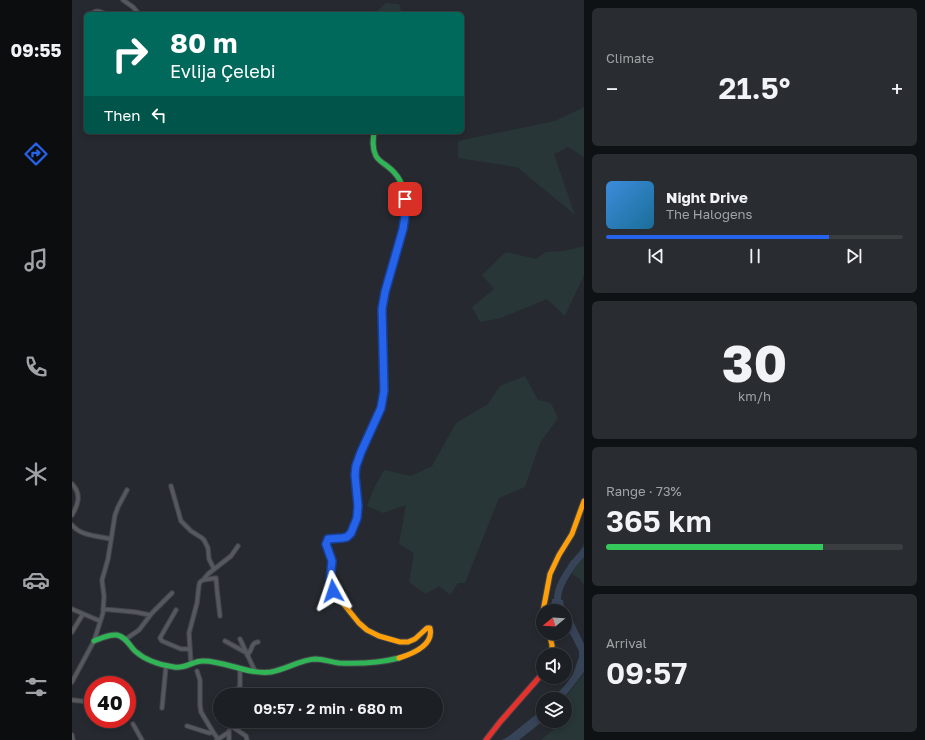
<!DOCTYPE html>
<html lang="en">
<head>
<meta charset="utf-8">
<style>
	:root { --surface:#1c2024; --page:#292d31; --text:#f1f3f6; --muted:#a0a3a6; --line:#3a3e41; --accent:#2563eb }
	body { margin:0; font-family:"Golos Text",sans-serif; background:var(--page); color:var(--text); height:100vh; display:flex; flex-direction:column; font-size:15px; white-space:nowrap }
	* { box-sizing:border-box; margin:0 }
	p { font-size:13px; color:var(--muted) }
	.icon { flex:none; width:22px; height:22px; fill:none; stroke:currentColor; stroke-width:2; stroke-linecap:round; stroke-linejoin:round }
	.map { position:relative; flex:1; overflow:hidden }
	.panel { display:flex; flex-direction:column; gap:8px; padding:8px; background:#0f1214; width:341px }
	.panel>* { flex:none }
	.banner { position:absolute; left:12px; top:12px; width:380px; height:122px; border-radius:6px; box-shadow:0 2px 6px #0003,0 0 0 1px var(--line); background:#00695c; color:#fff; overflow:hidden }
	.needle { width:26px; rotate:252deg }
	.fabs { position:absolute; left:464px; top:604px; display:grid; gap:8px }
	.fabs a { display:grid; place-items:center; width:36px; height:36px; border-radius:50%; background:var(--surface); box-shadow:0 2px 6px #0003,0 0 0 1px var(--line); font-size:20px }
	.speed { position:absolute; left:12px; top:676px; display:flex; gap:8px; font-size:20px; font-weight:700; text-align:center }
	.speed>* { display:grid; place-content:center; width:52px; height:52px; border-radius:50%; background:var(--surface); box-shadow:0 2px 6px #0003,0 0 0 1px var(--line); line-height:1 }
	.speed .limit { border:6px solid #d22; background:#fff; color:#111 }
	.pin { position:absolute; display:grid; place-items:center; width:34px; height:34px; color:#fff; margin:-17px; border-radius:8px; box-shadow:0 2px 6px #0006 }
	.me { position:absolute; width:44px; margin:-22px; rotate:355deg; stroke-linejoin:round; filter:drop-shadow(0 0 3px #0008) }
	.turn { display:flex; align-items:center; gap:14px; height:84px; padding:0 20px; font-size:18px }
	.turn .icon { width:52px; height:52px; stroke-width:2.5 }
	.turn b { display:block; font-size:28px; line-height:34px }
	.then { display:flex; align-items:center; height:38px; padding:0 20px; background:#0003; gap:8px; font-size:15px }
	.big { font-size:30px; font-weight:600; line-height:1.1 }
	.panel .card { flex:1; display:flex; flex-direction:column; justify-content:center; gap:6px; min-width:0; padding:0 14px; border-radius:6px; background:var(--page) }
	.panel .dial { align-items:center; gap:0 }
	.dial b { font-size:52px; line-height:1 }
	.song { display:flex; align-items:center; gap:12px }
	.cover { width:48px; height:48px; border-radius:6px; background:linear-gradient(135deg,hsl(210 70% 55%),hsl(200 70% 35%)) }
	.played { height:4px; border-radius:2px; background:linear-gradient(90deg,var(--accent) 75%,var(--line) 75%) }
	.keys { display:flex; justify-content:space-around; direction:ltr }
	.heat { display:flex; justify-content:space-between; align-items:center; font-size:22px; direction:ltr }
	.charge { height:6px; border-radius:3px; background:linear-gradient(90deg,#34c759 73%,var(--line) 0) }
	.trip { position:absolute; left:141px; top:688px; width:230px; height:40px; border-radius:20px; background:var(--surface); box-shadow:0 2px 6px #0003,0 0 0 1px var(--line); font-weight:600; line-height:40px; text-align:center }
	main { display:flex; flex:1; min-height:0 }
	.tabs { display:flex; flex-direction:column; width:72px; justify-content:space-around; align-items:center; background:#0b0d0e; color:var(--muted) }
	.tabs .icon { width:28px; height:28px }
	.tabs .current { color:var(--accent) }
	.tabs b { font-size:18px; color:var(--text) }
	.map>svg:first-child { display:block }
	.green { fill:#283638 }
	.water { fill:#374357 }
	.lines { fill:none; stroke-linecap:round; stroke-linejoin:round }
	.river { stroke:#374357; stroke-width:7 }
	.street-casing { stroke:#424449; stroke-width:5.5 }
	.fast-casing { stroke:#424449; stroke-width:7 }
	.slow-casing { stroke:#424449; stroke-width:7 }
	.jam-casing { stroke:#424449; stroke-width:7 }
	.street { stroke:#55585f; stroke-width:3.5 }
	.fast { stroke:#30b455; stroke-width:5 }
	.slow { stroke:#ff9f0a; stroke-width:5 }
	.jam { stroke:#e5322d; stroke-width:5 }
	.route-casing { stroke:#184099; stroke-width:10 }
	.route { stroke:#2563eb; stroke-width:7 }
</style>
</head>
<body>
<main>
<nav class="tabs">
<b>09:55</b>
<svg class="icon current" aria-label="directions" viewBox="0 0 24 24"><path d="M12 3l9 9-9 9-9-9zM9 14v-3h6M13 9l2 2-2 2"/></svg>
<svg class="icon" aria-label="music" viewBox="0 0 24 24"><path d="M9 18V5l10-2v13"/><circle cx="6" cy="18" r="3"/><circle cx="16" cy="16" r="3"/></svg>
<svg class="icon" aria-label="phone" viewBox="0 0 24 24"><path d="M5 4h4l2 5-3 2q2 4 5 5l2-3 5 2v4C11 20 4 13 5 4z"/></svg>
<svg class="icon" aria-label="climate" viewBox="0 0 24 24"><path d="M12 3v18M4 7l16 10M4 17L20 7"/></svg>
<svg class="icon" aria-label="car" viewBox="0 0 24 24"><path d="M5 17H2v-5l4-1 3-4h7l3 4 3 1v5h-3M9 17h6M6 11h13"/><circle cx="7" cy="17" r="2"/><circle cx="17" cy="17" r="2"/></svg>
<svg class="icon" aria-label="filters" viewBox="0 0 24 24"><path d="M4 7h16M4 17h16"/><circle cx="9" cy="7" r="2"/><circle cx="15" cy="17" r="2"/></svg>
</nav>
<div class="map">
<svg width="512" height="740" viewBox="0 0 512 740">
	<rect width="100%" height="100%" fill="#262a30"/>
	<!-- green -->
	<path class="green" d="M314,3L327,4L330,14H302Z
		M512,107V157L496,147L482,154L503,215L445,167L386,158V141L483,121Z
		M512,246V275L493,316L475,299L429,318L408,322L400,307L422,289L410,275L434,252L464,259L474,252L492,251Z
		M453,376L466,400L479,403L486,418L468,443L453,487L427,498L393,583H386L378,595L367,586L353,594L337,582L342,553L327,544L334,505L311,513L295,506L302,488L312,470L339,476L360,466L384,423L416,404L428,386Z
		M512,542V585L508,579L500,574Z
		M512,673V740H469L491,721H493V719L499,714L493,715V699H492Z"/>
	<!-- water -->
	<path class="water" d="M480,599L491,600C492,607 494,614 500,619L512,644V672L491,699H480L494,684L501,674L507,657V651L500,637L493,627V611H479Z
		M471,709V721L447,740H430L437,736Z"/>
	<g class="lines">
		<!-- river -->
		<path class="river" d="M487,611C482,595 489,582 498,569C500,566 501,563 504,561C507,557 510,555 512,551"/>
		<!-- street casing -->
		<g class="street-casing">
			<path id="street" d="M51,0L61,7L67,14
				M20,14C24,9 29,12 34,14
				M0,484C10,494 6,505 0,515
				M99,486L109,521L119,531L130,538L132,540L136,548L137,559L142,569
				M0,525C9,536 26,536 39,539
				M131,580L136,574L159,556L166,546
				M0,609L28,621
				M31,609L63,612L78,615
				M104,610L88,638L90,641L109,649H118
				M0,632L11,614
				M54,639L67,630L80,613L100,593
				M168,639L183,671
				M153,641L173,652
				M175,655C181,651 178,643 186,642
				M119,664L117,633L125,603L127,585L128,582L131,580L144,578L145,590L148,616
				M125,671L128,680V705L129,712L141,732
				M0,682L22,641L31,613L32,596L30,580L36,559L43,515L46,507L55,490
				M161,695L168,686V668
				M0,700L18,702L21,698
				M90,708L94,666
				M159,721V726L174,736L175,740
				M61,724L70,740
				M115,726L137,733L141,732L146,739
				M0,735L1,740
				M145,740L157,732
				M157,740V731"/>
		</g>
		<!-- fast casing -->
		<g class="fast-casing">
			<path id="fast" d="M258,579C259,573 260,567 260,562C260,554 253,547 256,539C263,538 274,540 279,533C280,531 281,528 282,525C291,504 279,485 284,466C291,440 309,419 312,392C313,386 312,378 312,371C311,345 307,318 313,293C319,263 337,230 333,199C331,184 327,175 315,166C311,163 306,160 304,156C300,148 301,140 302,132
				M22,641C29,638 37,634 45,635C54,637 57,645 63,651C73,660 88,665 102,667C114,669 120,661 131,661C154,661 176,675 199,672C215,669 228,660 243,659C251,659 259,662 267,663C288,664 307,663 327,658"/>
		</g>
		<!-- slow casing -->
		<g class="slow-casing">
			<path id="slow" d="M258,579L261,591L287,623L295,630L307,636L328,642H336L343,639L355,628H358C362,645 340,654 327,658
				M471,611L478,574L487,555L500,534L512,501
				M477,633L480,645V655"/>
		</g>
		<!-- jam casing -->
		<g class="jam-casing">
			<path id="jam" d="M414,740L428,722L471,673"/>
		</g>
		<!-- street -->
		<use href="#street" class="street"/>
		<!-- fast -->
		<use href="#fast" class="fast"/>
		<!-- slow -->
		<use href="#slow" class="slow"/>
		<!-- jam -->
		<use href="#jam" class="jam"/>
	</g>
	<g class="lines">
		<!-- route casing -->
		<g class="route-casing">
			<path id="route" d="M261,591L258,580L260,561L254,544L255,542L256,539L270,538L275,537L279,533L285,518L286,506L283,475L284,466L289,452L309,408L312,391L310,309L313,292L331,229L333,216V199"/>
		</g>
		<!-- route -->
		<use href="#route" class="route"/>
	</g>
</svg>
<div class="fabs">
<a><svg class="needle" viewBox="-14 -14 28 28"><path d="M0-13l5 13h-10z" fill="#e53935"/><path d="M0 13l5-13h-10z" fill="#a0a3a6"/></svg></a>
<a><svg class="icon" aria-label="sound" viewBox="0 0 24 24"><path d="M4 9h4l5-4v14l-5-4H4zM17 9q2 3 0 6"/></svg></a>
<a><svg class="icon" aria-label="layers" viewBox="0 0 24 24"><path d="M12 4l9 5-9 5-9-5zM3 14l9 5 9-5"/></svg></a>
</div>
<div class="speed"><div class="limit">40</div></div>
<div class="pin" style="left:333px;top:199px;background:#d93025"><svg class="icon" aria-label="arrive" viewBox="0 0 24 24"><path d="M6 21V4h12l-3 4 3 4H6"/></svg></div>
<svg class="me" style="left:261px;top:591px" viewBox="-20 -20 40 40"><path d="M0-17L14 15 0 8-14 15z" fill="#2563eb" stroke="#fff" stroke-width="4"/></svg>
<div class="trip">09:57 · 2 min · 680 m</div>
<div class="banner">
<div class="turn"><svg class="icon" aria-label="right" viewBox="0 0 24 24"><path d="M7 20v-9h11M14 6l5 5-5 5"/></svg><div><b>80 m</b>Evlija Çelebi</div></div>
<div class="then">Then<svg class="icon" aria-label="left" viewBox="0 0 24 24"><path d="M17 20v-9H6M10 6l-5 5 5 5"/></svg></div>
</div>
</div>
<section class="panel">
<div class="card"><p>Climate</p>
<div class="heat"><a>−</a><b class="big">21.5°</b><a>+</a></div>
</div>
<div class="card">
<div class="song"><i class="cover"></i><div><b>Night Drive</b><p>The Halogens</p></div></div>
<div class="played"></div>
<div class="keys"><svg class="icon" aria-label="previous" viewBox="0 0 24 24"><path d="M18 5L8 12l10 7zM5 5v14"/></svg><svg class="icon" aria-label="pause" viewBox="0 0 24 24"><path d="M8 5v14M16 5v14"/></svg><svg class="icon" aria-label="next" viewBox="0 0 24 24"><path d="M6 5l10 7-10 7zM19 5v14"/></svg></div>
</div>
<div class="card dial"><b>30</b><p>km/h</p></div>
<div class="card"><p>Range · 73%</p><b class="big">365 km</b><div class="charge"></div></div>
<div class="card"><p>Arrival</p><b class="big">09:57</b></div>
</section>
</main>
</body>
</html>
